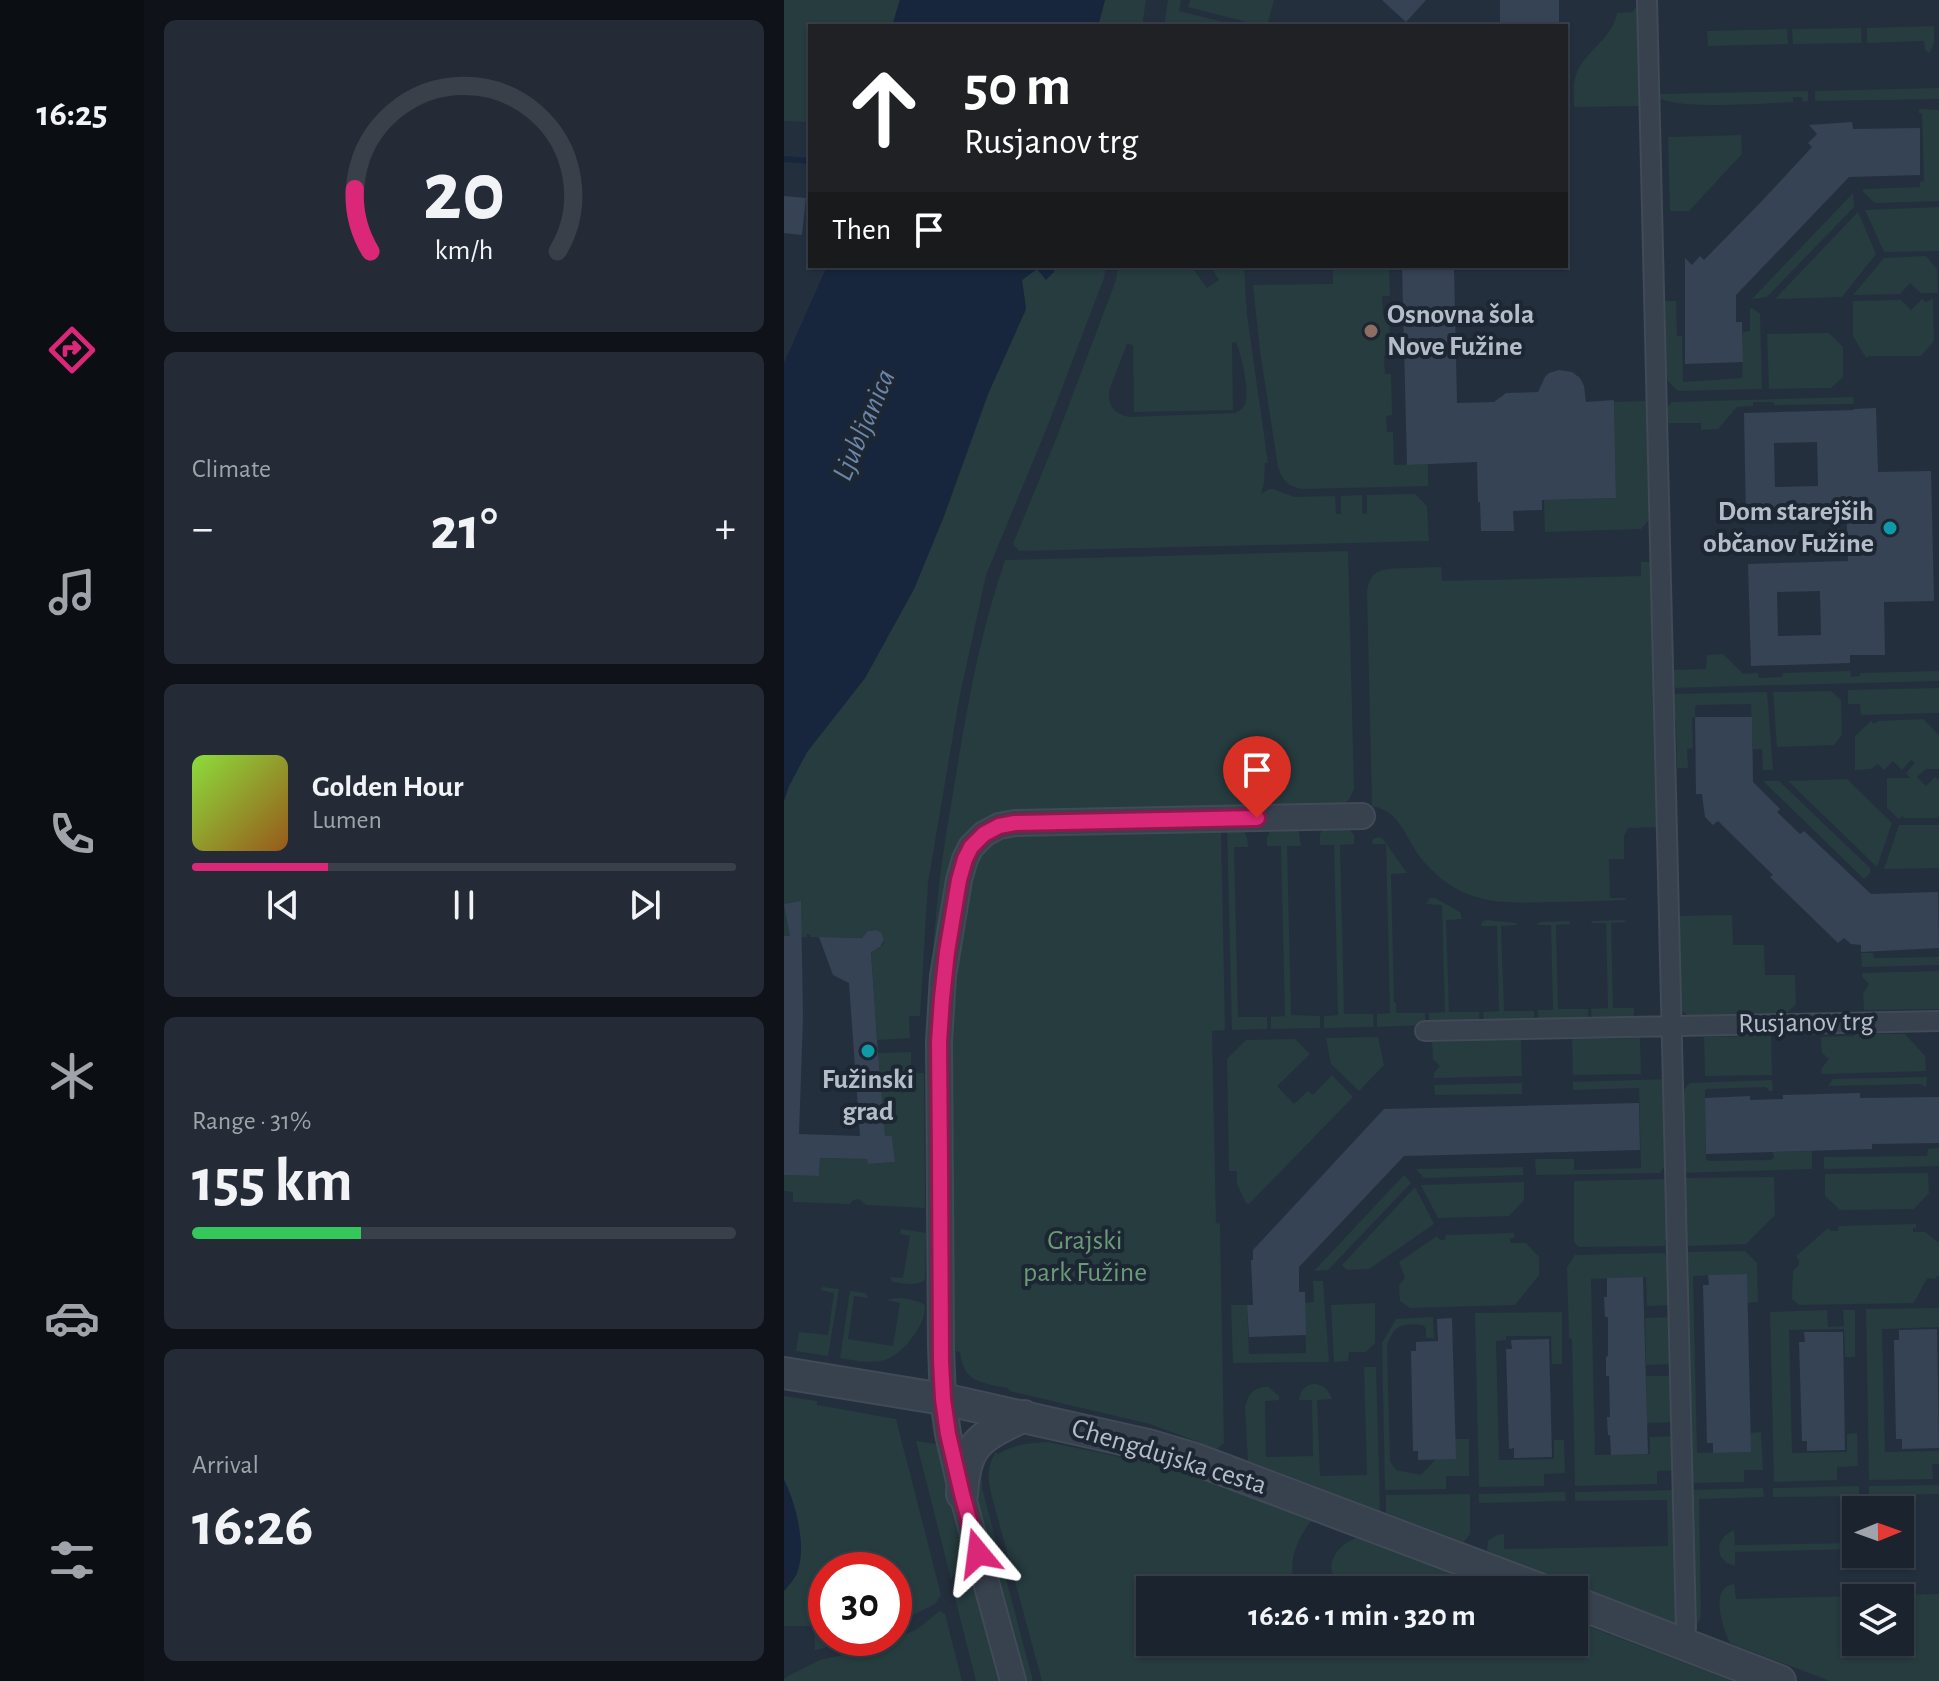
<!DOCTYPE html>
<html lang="en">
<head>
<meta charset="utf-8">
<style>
	:root { --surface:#1b232e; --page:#242b36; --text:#f1f3f6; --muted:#a0a4aa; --line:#39404a; --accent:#db2777 }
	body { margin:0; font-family:"Alegreya Sans",sans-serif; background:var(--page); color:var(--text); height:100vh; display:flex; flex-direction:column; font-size:30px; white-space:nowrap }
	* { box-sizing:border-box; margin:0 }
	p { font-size:26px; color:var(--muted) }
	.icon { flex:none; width:44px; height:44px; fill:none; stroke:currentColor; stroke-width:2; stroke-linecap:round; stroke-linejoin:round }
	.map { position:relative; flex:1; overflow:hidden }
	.drawer { display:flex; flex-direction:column; gap:20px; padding:20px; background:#0f1319; width:640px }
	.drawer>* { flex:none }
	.hud { position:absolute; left:24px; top:24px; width:760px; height:244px; border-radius:0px; box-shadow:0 2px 6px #0004,0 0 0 2px var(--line); background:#202124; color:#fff; overflow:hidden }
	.needle { width:52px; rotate:89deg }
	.controls { position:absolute; left:1058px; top:1496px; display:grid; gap:16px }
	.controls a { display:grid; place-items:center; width:72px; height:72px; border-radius:0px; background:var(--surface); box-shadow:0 2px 6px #0004,0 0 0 2px var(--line); font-size:40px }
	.speed { position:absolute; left:24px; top:1552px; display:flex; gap:16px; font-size:40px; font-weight:700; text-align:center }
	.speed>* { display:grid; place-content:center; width:104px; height:104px; border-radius:50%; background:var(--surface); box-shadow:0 2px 6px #0004,0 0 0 2px var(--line); line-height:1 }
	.speed .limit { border:12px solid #d22; background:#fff; color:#111 }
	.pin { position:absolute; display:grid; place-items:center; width:68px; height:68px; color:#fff; margin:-82px -34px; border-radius:50% 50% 50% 0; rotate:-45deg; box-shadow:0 0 8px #0007 }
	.pin .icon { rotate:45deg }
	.me { position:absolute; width:88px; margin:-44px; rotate:344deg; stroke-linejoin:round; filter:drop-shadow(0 0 6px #0008) }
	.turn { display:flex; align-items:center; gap:28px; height:168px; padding:0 24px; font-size:36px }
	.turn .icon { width:104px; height:104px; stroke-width:2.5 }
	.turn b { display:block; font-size:56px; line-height:68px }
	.then { display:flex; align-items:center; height:76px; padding:0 24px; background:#0003; gap:16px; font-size:30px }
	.big { font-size:60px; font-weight:600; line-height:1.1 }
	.drawer .widget { flex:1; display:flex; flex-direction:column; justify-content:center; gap:12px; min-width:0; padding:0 28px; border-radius:12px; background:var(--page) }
	.drawer .dial { align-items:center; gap:0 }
	.dial svg { height:208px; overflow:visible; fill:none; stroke:var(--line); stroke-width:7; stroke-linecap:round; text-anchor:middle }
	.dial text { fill:var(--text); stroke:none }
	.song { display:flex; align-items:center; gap:24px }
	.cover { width:96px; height:96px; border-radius:12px; background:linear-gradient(135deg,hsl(90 70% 55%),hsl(30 70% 35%)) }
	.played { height:8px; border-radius:4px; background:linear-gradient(90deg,var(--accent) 25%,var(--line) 25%) }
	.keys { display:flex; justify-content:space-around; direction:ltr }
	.heat { display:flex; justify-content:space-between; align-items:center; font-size:44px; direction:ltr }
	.charge { height:12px; border-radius:6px; background:linear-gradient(90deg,#34c759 31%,var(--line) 0) }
	.trip { position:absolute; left:352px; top:1576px; width:452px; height:80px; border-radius:0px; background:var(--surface); box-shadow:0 2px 6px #0004,0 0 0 2px var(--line); font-weight:600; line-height:80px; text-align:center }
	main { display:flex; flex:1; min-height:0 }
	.tabs { display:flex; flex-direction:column; width:144px; justify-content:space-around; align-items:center; background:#0b0e12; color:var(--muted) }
	.tabs .icon { width:56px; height:56px }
	.tabs .on { color:var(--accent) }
	.tabs b { font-size:36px; color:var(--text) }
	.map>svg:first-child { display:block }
	.green { fill:#263c3f; fill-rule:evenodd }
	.water { fill:#17263c }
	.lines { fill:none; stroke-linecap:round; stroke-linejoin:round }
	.stream { stroke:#17263c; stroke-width:6 }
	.building { fill:#364354; fill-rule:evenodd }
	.pedestrian-casing { stroke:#414a57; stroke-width:22 }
	.minor-casing { stroke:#414a57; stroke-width:28 }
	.tertiary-casing { stroke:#414a57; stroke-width:34 }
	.pedestrian { stroke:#38414e; stroke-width:18 }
	.minor { stroke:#38414e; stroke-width:24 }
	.tertiary { stroke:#38414e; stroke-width:30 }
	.route-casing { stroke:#8e194d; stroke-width:20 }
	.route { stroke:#db2777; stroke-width:14 }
	.education-dot { fill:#8d6e63; stroke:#1d2633; stroke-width:3 }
	.culture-dot { fill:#0f9aa8; stroke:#1d2633; stroke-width:3 }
	.labels { text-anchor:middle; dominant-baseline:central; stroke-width:8; stroke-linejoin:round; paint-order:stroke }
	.poi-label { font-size:28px; font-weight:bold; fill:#b4bcc9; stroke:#1d2633; text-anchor:start }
	.street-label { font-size:28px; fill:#b4bcc9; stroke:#1d2633 }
	.park-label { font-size:28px; fill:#6b9a76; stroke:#1d2633 }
	.water-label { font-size:30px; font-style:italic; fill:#6d86a8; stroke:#1d2633 }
</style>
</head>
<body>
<main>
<nav class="tabs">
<b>16:25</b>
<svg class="icon on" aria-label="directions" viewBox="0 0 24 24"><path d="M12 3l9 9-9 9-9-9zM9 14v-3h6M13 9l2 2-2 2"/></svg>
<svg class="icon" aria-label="music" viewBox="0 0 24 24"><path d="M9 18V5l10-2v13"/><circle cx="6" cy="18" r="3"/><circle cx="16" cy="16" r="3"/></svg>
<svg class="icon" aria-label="phone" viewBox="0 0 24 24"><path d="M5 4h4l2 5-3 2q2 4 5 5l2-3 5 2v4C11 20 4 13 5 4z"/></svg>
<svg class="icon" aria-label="climate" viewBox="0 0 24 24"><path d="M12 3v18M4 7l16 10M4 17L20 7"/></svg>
<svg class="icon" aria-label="car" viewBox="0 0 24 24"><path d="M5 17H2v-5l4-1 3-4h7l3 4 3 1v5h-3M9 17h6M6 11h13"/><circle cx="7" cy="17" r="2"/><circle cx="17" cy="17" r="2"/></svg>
<svg class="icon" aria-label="filters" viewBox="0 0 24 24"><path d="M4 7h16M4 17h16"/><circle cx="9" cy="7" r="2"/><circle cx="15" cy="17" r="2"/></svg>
</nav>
<section class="drawer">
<div class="widget dial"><svg viewBox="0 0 100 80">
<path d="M14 69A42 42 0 1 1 86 69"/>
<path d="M14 69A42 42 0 0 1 8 45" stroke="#db2777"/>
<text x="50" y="56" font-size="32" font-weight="700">20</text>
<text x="50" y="72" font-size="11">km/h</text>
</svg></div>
<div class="widget"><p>Climate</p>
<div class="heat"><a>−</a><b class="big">21°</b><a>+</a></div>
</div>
<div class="widget">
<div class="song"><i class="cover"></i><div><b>Golden Hour</b><p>Lumen</p></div></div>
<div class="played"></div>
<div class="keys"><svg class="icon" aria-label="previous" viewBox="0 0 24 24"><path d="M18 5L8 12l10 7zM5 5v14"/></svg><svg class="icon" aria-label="pause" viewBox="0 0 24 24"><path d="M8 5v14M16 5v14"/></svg><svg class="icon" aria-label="next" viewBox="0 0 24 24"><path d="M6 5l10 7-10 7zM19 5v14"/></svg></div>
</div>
<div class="widget"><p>Range · 31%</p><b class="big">155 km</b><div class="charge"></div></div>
<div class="widget"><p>Arrival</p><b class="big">16:26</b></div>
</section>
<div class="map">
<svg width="1155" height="1681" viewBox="0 0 1155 1681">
	<rect width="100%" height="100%" fill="#242f3e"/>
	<!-- green -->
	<path class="green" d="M0,0H116L108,26H26V122L0,121Z
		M321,0H362L358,26H314Z
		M384,0H397L395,11L455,26H380Z
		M406,0H490L483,26H478L404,7Z
		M851,8H857L860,106L790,107C790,96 788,85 792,75C800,51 828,40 833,13L849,12Z
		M1150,26V43L1146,53L1141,50L1140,41L1083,43V28Z
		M1077,28L1078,43L1009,44L1008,29Z
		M1003,29L1004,44L924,46L923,31Z
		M870,79H876V94L1024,91V101L1019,102L1018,97H1009V102C985,103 887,111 873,96C869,91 870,85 870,79Z
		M1155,88V99L1031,101V91Z
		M1135,109L1155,110V201L1091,203L1079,192V189L1136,187V182L1140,181L1138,113H1135Z
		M957,135L958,154L905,211H886L884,137Z
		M1069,193L1070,207L983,297L968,299Z
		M1155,207V251L1100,252L1081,210Z
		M1074,212L1092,254L1058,297L991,299Z
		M1142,256L1153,269L1154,293H1137L1126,283L1116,294L1069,295L1100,258Z
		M269,266H322L320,278L262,430L202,575L175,700L144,883L136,1016H125L126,1038L93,1040L87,949H94L100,943L98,933L92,930H86L80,938L26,937V934H23V937L0,936V801L5,786L23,752L81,678L130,589L160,516L204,394L242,309L238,280L254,268L270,273Z
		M334,266H407L423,288L435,280L426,266H460L463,315L484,463H481L480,483L477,494L485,489H489L510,497L551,496L552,514H557V496L578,495V513L583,514V495L631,494L643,506L645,541L235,551L229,544L274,434L332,280ZM452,342C457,354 466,391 461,404C458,410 456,410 451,413L346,417C330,415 322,404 326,388L343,344L349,345L350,412L449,410L448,343Z
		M605,266L606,296H598L599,315H605L607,355L600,356L601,374H607L608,415L602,416L603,432H609L610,465L644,464V486L518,489C504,486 499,481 494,467L476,351L469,285L549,284V267Z
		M1138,299L1142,302L1149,299L1150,341L1137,356H1086L1082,358L1069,336V301L1117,300L1127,310Z
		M875,301H892L893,336H898L899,382L958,378L959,332L966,331V309L968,308L976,314L978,389L894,391L877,374Z
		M1045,333L1059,347V377L1047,388L985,389L983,334Z
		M863,394L867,398L870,514L857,529L761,532L760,500L832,498L830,402L863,401Z
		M1069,397L1070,404L990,405V402H969V406L953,407L934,429L917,430V423H881L887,670L922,669L923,655L939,654L959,674L974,673L975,678L998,677L999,673L1066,671L1067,677L1076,676V673L1155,671V681L885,688L878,412L888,402Z
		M564,551L570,789L565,800L557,806L211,817L150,964C148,947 151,931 152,915C155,880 160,845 166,811C180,726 193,641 221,560Z
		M857,562H871L877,827L844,828L840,836V859H825L826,898H842L841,900C816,901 791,902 766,902C714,904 678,904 641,863C621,841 619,812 588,806L583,593C585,567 602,569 623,568C634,568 646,567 657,567L658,581L857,576Z
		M1155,688V713L1077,715L1076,704H1064V690Z
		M1047,691L1057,700L1058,735L1050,745L993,747L989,692Z
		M983,692L989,770H979L978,749H969L967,704L913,705L911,707V717L908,718L909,748L903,749L904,768H893L892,721H886L885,694Z
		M1139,719L1155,735V769H1142L1133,777L1142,786L1151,777L1155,780V816L1153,818H1121L1118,816L1115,819L1103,808V778H1126L1122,773L1131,763L1127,760L1118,770L1109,761L1100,770L1094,764L1087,769L1071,770V736L1087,721L1090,724L1095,721Z
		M1063,779L1108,823L1093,867L1004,781Z
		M979,781H995L1086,868V873L1080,879Z
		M1115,825H1155V868L1100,869Z
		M443,826C458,828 464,831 464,847H450L454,1017H483V1029L448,1030Z
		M563,826L570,835V844L556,845L560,1014H589L590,1027L540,1028V1016L554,1015L550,845H536V834L539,828Z
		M437,827L441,1030L428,1031L432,1223L436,1224L440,1443L433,1449L366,1424L226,1391L223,1388C198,1383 179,1382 176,1352L167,1350V1034L169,994L173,955L185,880L198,847L221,834Z
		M511,827L515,832L517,846H503L507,1015L536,1016V1028L487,1029V1017L501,1016L497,846H483V838L487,830Z
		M595,837L599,839L623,873L607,874L610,1002L612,1003V1013H641V1025L593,1027V1014L606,1013L602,844H588L589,839Z
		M646,898H651L676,912L678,919L662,920L665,1012H695L696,1024L645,1026V1013L661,1012L658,905L642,904Z
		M948,915L949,945H980L981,975H1011L1012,1004L998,1018L908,1020L892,1005L890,916Z
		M702,920L732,923L733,925L717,926L720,1011H750V1023L700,1024L699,1012L715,1011L713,926H697L698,922Z
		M840,920L842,922L827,923L829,1008H850V1021L808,1022L807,1009L824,1008L822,923H806L809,921Z
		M785,921L787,924L772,925L774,1009H804V1022L754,1023V1010H769L767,925H752L756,922Z
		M1077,953H1089L1090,958L1153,957L1155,955V965L1078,967Z
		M1155,971V1009L1080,1010L1079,993L1085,984L1079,978L1078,973Z
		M1071,1034H1121L1141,1056L1142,1071L1038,1074L1037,1069L1045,1059L1038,1053L1037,1037L1070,1036Z
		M987,1036L988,1075L921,1076L920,1037Z
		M594,1037L600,1065L575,1091L547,1064L542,1038Z
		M856,1038L857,1074L789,1075L788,1039Z
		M511,1039L526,1054L493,1086L510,1104L524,1091L529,1095L548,1075L569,1097L465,1204L462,1203L453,1184V1171H445L443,1059L462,1040Z
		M737,1040L738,1076L650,1078V1073L656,1066L649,1059L648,1042Z
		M127,1052V1073H140L141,1208L82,1205L75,1199L69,1200L66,1204L9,1202V1192L0,1191V1175L35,1176L36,1158L83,1159L84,1164L111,1162L108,1136H101L94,1053Z
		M1143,1077L1142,1087L1137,1084L1044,1086L1049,1079Z
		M883,1079L885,1161L876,1173L752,1175L751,1159H790V1170L857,1168L855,1088L789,1090V1082Z
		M988,1080L989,1091H985L982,1087L923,1089L921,1091L922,1159L925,1161L987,1160L990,1158L989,1152L1028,1151V1169L895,1173L894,1096L906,1083Z
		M738,1083V1094L651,1095L650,1085Z
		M1155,1148V1166L1040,1169V1157L1143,1156L1144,1149Z
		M739,1167V1175L640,1178L632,1169Z
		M1144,1173L1145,1193L1130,1209L1056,1210L1041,1196V1174Z
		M620,1175L627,1183L544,1270L530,1271Z
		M990,1177L991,1215L962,1244L902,1246L897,1242V1178Z
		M886,1179L887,1240H881V1246L795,1247L790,1242V1181Z
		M740,1182V1200L725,1216L654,1218L637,1185Z
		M631,1187L650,1224L585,1269L563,1270L558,1265Z
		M1132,1224V1228H1129V1232H1141L1155,1243V1275L1151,1279L1144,1278C1137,1286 1136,1295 1129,1303L1015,1305L1008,1299L1009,1271L1015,1265V1260L1012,1256L1044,1228L1047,1231H1054L1055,1226Z
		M117,1229L142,1233L141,1280C131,1287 120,1283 108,1282L106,1277L119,1278L126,1236L116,1234Z
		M730,1233V1238H726V1243H742L755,1257V1275L731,1305L626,1308L616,1301L615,1285L621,1278L615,1262L653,1236L656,1240H661L662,1235Z
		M961,1251L973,1263L974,1302L963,1303L962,1274L909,1276L913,1453L967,1452L966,1433L977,1432L979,1470H960V1482L903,1483L898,1252Z
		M881,1253L882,1259H888L889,1305L863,1306L862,1277L807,1279L811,1455L866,1454V1437L892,1436V1470L873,1471V1484L791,1486L788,1339L785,1338L783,1267L791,1255Z
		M529,1281H539L545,1362L449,1363L447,1305H463L465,1354L522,1353L521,1303L530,1302Z
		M39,1287L55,1289L44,1356L12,1351L15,1332L44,1335L50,1293L36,1290Z
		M66,1291L81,1293L84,1297V1298L70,1296L64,1339L109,1346L116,1303L103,1300C112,1296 132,1299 141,1305C141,1317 137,1325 130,1335C107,1367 91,1364 56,1358Z
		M591,1303V1343L582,1352H565L564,1361L550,1362L547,1305Z
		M1155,1308V1327L1098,1329L1101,1452L1155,1451V1464H1148L1149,1479L1085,1480L1082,1309Z
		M1043,1310L1044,1327L1060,1326L1059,1310H1071V1357H1061L1060,1329L1005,1330L1008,1453L1063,1452V1434L1073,1433L1074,1466L1053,1467V1480L990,1482L986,1312Z
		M778,1312V1364H768L767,1336H722V1340L712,1341L715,1460L770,1459V1440H780L781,1473L760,1474V1486L695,1487L691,1313Z
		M649,1317L650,1338H642V1329L639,1325C617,1324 612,1323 603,1345L606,1461L612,1470L637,1475L671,1439H685V1476H662V1489L601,1490L598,1343L612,1319Z
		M889,1317L891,1364L862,1365L861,1318Z
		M580,1367H592L596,1511L464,1461L461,1407C464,1394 470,1386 484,1387L495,1396V1400L481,1401L482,1457L529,1456L528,1400H515C517,1379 542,1379 548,1399L533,1400L536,1476L583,1475Z
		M862,1376H891L892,1422L863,1423Z
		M0,1396L33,1401V1405L112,1419L157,1595L151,1604L110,1624V1570H42V1638H82L31,1650L30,1626H0V1591L13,1574L17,1543L3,1486L0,1480Z
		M132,1441L158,1445L182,1534L177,1567L167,1579Z
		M263,1442L372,1464L451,1491L527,1521C511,1542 503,1564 512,1590H366V1642H790V1621L948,1681H258L208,1497C204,1481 202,1467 212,1452L214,1454C229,1445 245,1443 263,1442Z
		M197,1456L198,1488L249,1681H237L187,1491Z
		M1155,1485V1494L1085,1495V1486Z
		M1075,1486V1496L989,1497V1488Z
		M979,1488L980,1497L915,1499L917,1615L915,1622L909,1628L904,1490Z
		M893,1490L897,1626L703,1551L704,1541L713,1535L720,1534V1549L884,1546L883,1500L791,1501V1492Z
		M781,1492L782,1501L695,1503V1494Z
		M686,1494V1534L680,1542L602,1513V1495Z
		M950,1530L951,1545L1072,1543V1549L951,1552V1566L943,1563L937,1557C932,1544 938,1536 950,1530Z
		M572,1538L667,1574L672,1577C662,1583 648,1587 637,1589C626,1591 572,1592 563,1588C535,1575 549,1546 572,1538Z
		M189,1578L220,1681H192L171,1598Z
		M950,1584L952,1599L1155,1594V1681H1046L946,1643C940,1631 930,1602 939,1590C942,1586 945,1585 950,1584ZM1072,1598H1116V1642H1072Z
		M156,1611L161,1614L178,1681H0V1679L4,1676L36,1660L77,1651L132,1630Z"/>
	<!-- water -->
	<path class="water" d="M116,0H321L314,26H108Z
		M43,266H269L270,272L262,280L253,269L238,280L242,309L204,394L160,516L130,589L81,678L23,752L5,786L0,801V363Z
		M0,1480C12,1502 24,1551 12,1575C9,1581 4,1586 0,1591Z"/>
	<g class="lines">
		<!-- stream -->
		<path class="stream" d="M0,159L26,161"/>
	</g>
	<!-- building -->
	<path class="building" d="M598,0H642L622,22Z
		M716,0H775V26H716Z
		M1068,122L1069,129L1136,128V175L1065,177L952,295V322H958L959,362L901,364V258L908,265L916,256L920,260L977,202L1028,147L1024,143L1033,134L1025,125Z
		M0,196L22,198L18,235L0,233Z
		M618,266H670L673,403L710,402L722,393L754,392L761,377L765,373L775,370L788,372L796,378L800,386L802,402L830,400L832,498L758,500V510L729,511L730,531H697L696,502H694L693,462L623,465Z
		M1092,408L1094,472L1147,471L1150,601L1100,602L1101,655H1066V663L967,666L964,564L1064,561L1063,538V514L962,517L960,413L1070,410V409ZM1033,442L1034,486L991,487L990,443ZM1036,591L1037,635L994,636L993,592Z
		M911,717H968L969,782L996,809L993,812L1016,834L1020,831L1087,894L1154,892L1155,948L1077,952V945L1067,944L1060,938L1054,943L986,877L989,875L934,821L929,825L921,817L918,794H912Z
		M17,901L19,1017L15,1134L76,1136L65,983L49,975L35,937L78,938L84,931L92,930L97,932L100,940L96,947L87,952L93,1040L101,1136H108L111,1162L84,1164L83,1159L36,1158L35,1176L0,1175V936H6L0,904Z
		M1076,1093V1098L1155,1097V1143L1088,1144V1149L922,1154L921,1098L966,1096V1100L999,1099V1095Z
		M855,1103L856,1150L620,1156L515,1267V1292H521L522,1335L465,1337L463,1305H469L467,1260H469V1250L600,1109Z
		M963,1274L967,1452L929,1453V1443H923L919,1285H925L924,1275Z
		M859,1277L864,1454L827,1455L826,1435H824L823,1417H826L825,1376H822V1357L824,1356V1317H821L820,1297H823V1278Z
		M668,1318L672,1459L634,1460V1451H629L627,1351H632V1342L654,1341L653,1319Z
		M1153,1329L1155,1448L1118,1449V1439H1112L1110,1340H1115V1330Z
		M1020,1332H1059L1061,1450L1023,1451V1441H1018L1015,1342H1021Z
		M765,1339L768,1457L730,1458V1448L725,1449L722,1349H728L727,1340Z"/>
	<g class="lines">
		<!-- pedestrian casing -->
		<g class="pedestrian-casing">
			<path id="pedestrian" d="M863,0L902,1628L896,1643
				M641,1031L1155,1021"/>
		</g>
		<!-- minor casing -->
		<g class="minor-casing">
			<path id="minor" d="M229,1681L178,1494L164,1434L159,1399L157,1347L155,1042L159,976L175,880L181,859L187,847L200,834L215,826L231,823L578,816"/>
		</g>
		<!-- tertiary casing -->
		<g class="tertiary-casing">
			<path id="tertiary" d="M0,1373L159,1399L364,1445L411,1459L758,1590
				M178,1494C181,1443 196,1437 240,1416
				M790,1602L996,1681"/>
		</g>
		<!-- pedestrian -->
		<use href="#pedestrian" class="pedestrian"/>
		<!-- minor -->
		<use href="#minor" class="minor"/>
		<!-- tertiary -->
		<use href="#tertiary" class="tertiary"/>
	</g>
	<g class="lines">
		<!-- route casing -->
		<g class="route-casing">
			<path id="route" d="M194,1553L178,1494L164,1434L159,1399L157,1361L156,1162L155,1042L158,998L163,952L175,880L181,859L187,847L200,834L215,826L231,823L473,818"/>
		</g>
		<!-- route -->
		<use href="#route" class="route"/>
	</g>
	<!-- markers -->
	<circle class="education-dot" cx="587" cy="331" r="8"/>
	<g class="culture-dot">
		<circle cx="1106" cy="528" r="8"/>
		<circle cx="84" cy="1051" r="8"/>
	</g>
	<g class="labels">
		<!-- poi labels -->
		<g class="poi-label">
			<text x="603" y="315">Osnovna šola<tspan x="603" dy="32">Nove Fužine</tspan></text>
			<text x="1090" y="512" text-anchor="end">Dom starejših<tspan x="1090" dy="32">občanov Fužine</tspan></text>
			<text x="84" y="1080" text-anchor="middle">Fužinski<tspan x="84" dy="32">grad</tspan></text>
		</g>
		<!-- street labels -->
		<g class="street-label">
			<text transform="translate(1022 1023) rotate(-1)">Rusjanov trg</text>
			<text transform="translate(385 1457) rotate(17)">Chengdujska cesta</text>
		</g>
		<!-- park labels -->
		<g class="park-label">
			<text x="301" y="1241">Grajski<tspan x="301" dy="32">park Fužine</tspan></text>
		</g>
		<!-- water labels -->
		<g class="water-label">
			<text transform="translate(80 425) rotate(-67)">Ljubljanica</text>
		</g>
	</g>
</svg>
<div class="controls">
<a><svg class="needle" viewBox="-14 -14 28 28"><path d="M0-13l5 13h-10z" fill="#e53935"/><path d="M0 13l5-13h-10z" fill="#a0a4aa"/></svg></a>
<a><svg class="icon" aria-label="layers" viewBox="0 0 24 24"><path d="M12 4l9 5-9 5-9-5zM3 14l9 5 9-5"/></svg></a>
</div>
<div class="speed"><div class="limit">30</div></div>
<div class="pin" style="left:473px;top:818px;background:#d93025"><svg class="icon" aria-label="arrive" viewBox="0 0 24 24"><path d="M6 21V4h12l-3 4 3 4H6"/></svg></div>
<svg class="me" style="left:194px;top:1553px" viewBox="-20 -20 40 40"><path d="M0-17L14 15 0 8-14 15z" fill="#db2777" stroke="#fff" stroke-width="4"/></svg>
<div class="trip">16:26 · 1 min · 320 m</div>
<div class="hud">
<div class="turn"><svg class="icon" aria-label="ahead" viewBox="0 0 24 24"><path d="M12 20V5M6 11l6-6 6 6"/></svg><div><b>50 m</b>Rusjanov trg</div></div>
<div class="then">Then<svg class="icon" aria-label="arrive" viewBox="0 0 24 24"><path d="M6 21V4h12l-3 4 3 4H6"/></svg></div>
</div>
</div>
</main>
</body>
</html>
